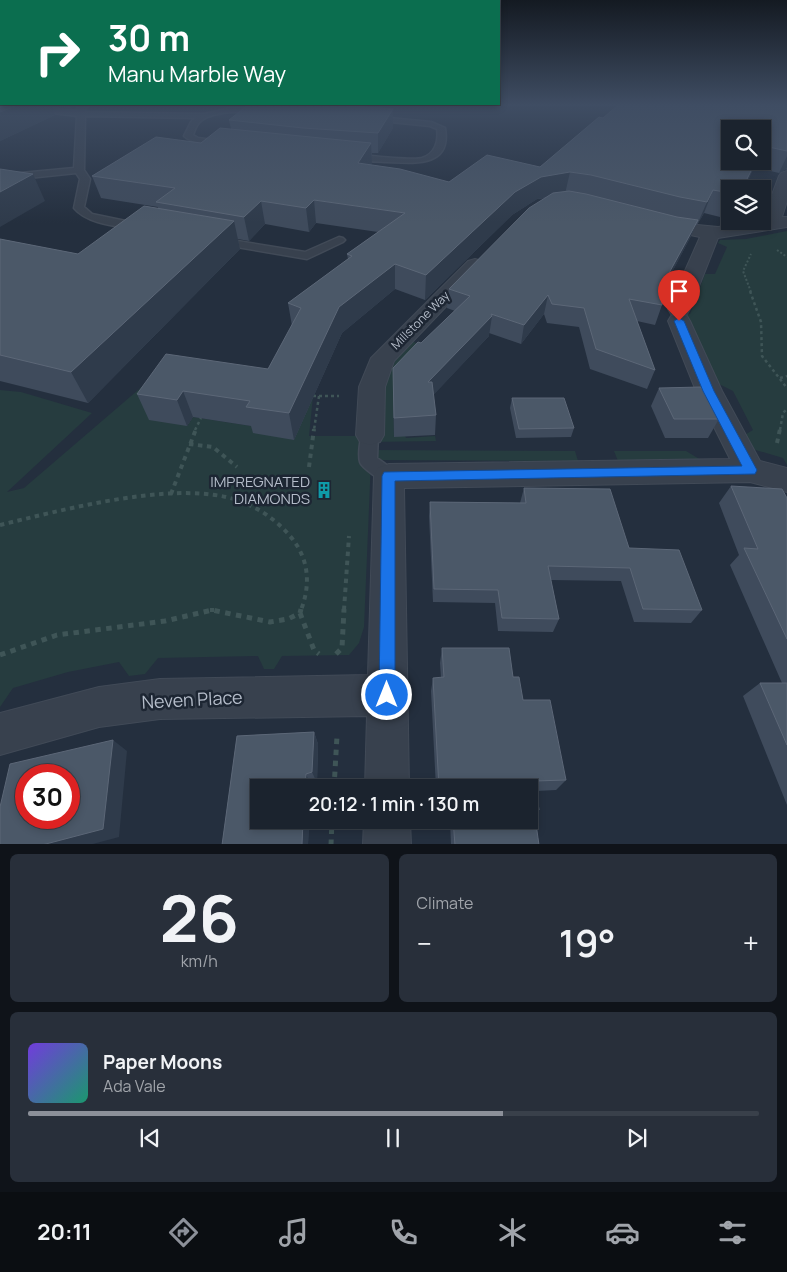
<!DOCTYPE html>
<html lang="en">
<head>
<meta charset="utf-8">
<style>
	:root { --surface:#1b232e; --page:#282f3a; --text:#f1f3f6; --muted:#a0a4aa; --line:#39404a; --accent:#8c9099 }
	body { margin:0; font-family:Manrope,sans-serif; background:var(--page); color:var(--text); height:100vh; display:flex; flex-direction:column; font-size:19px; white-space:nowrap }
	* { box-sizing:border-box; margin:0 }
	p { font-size:16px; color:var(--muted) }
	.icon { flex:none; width:28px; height:28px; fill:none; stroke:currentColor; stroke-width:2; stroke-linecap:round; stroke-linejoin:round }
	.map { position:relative; height:844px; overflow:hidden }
	.panel { display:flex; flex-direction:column; gap:10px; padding:10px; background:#0f1319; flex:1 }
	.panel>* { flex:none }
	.banner { position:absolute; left:0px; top:0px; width:500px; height:105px; box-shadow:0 2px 8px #0003,0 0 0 1px var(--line); background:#0b6e4f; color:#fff; overflow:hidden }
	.buttons { position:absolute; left:721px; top:120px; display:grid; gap:10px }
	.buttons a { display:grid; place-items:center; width:50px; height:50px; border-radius:0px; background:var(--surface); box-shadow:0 2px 8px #0003,0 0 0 1px var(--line); font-size:25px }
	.speed { position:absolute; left:15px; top:764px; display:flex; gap:10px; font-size:25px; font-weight:700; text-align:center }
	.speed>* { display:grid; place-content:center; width:65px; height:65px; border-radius:50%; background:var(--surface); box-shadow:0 2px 8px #0003,0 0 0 1px var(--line); line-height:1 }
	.speed .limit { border:8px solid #d22; background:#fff; color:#111 }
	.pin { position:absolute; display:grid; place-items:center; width:42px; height:42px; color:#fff; margin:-51px -21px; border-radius:50% 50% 50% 0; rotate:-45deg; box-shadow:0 0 5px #0007 }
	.pin .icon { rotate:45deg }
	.me { position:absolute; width:55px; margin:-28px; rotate:0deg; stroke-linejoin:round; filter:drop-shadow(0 0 4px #0008) }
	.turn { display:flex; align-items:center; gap:18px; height:105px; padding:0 25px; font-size:22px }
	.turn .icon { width:65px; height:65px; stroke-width:2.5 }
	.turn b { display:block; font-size:35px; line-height:42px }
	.big { font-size:38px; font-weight:600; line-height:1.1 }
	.panel .card { flex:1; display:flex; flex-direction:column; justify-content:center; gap:8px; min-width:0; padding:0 18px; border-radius:8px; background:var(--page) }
	.panel .dial { align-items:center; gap:0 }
	.dial b { font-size:65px; line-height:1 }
	.song { display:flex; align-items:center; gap:15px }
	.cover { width:60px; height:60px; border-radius:8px; background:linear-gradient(135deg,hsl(260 70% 55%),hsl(160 70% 35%)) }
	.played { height:5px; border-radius:2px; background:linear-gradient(90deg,var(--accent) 65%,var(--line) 65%) }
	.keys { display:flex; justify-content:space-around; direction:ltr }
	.heat { display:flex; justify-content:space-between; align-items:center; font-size:28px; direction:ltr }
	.panel .tiles { flex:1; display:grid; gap:10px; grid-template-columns:1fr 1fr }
	.card:last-child { grid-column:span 2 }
	.trip { position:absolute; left:250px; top:779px; width:288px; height:50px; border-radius:0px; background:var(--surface); box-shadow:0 2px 8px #0003,0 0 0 1px var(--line); font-weight:600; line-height:50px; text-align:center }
	.tabs { display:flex; height:80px; justify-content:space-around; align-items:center; background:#0b0e12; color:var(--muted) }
	.tabs .icon { width:35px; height:35px }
	.tabs .selected { color:var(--accent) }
	.tabs b { font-size:22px; color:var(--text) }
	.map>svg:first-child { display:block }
	.green { fill:#263c3f }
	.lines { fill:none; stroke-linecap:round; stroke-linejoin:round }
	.service-casing { stroke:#414a57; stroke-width:3 }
	.minor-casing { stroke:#414a57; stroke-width:2 }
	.path-far3 { stroke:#3f5557; stroke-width:2; stroke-dasharray:2 2; stroke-linecap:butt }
	.path-far2 { stroke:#3f5557; stroke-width:2.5; stroke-dasharray:3 3; stroke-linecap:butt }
	.path-far1 { stroke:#3f5557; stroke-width:4; stroke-dasharray:4.5 4.5; stroke-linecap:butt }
	.path { stroke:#3f5557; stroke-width:5; stroke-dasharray:5.5 5.5; stroke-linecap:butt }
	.service { fill:#38414e; fill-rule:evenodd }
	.minor { fill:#38414e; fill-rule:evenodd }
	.wall { fill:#3f4b5c; fill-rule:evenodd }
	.shaded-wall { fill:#2f3b4b }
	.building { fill:#4b5868; stroke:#5c6777; fill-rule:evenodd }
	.route { fill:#1a73e8; stroke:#114b97 }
	.labels { text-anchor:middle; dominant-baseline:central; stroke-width:5; stroke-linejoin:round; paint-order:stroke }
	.far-street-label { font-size:12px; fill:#b4bcc9; stroke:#1d2633 }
	.poi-label { font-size:15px; fill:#b4bcc9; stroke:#1d2633; text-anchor:end }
	.near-street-label { font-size:18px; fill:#b4bcc9; stroke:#1d2633 }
</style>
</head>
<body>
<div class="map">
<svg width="787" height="845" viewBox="0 0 787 845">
	<rect width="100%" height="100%" fill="#242f3e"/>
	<!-- green -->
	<path class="green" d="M787,231V465L783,458L749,448L743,436L753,430L733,391L717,383L691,325L690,319L673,317V311L690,314L705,274H715L727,247L718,243L720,240L746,239Z
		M411,341L433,350L393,389L394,436H405L406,438L435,436L436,441L371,442V450L575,451L578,461L371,460L364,627L359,643L349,655L282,656L274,669H264L258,656L158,658L145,674L129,676L119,662L68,672L13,688L0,707V390L21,392L92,413L7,492L24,488L173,360L187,426L193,417L257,427L293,440L313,396L309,436H362L395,361Z
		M614,451H686L701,460L618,461Z"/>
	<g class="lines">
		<!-- service casing -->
		<g class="service-casing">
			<path id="service" d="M0,105H21L77,111L78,105H89L85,108V112L204,114L230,108H264L268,110L264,112C247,112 209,109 198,124C196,127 194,132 193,135L198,138L227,142L228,144C220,150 191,143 184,136L191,122L195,118L85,116L84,170L90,179L84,207L92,214L145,225L146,227L141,230C120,226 88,225 74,208L80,179L76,173L0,181V175L74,168L77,116L4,107Z
				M368,116L431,122L445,128C452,168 413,163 387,162C374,161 360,162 348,159V155L351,154C365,155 411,161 422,158C435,154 439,141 437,129L430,126L371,120L367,118Z
				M339,237L343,238L345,240L343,242L307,259L219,244L213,241L219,238L305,252Z
				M370,429L376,431L378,435L377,458L395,471L398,476L395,481C393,482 390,483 388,483C382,482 361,467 360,462C358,454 360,437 364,431Z"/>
		</g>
		<!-- minor casing -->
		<g class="minor-casing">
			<path id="minor" d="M787,171V201L782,217H787V227L718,238L690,309L687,314L682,315L687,316L690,321L722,391L760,461L787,468V492L750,482L404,488L409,788H365L367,716L160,719L99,727L0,755V713L99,687L160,679L368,675L374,476L378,468L389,464L730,459L696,391L668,321L671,316L676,315L671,314L668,309L700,237L651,227L648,223L651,219L657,218L687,224L718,227L762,221L779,176L781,173Z
				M475,259L482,261L485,265L482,269L394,361L385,387L384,435L380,442L370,445L360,442L356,435L359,387L371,358L468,261Z
				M364,820H410L411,845H363Z"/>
		</g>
		<!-- path-far3 -->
		<path class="path-far3" d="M777,250L787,257
			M751,292L743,271L751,254"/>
		<!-- path-far2 -->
		<path class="path-far2" d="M750,291L761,322L762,356L787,388
			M780,378L787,376
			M313,396H319L314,430
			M319,396H339
			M195,430L201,418
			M780,430L783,413L787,409"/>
		<!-- path-far1 -->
		<path class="path-far1" d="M777,443L780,429
			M189,444L213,447L237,467
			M309,467L314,429
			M171,494L196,429
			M0,525C62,510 163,483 226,497C251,503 273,516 290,536C309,558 311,584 301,610
			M210,610H214
			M344,610L349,536"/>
		<!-- path -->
		<path class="path" d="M300,613L314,650L319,654
			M336,654L342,648L344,609
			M0,655L57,635L165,621L212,610L270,622L288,619L300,613L301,609
			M334,788L337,736
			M331,845L332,820"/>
		<!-- service -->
		<use href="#service" class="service"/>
		<!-- minor -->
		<use href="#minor" class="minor"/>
	</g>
	<!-- wall -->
	<path class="wall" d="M0,105H75L70,108L52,106L55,115L0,141Z
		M787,105V170L786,169L779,173L754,167L744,189H730V216L728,219L704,213L697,225H696L690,238L663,289L662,305L655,325L637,321L655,370L647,389L590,369L579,327L547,323L544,314L521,344L489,333V336L433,395L436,415L435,435L394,437L393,387L421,343L455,311L447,308L449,289L546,198L537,199L512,215L425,300L395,289L342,333L294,440L253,433L251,426L193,417L187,426L149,420L137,394L268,369L292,326L288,303L348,259L347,254L378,232L316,223L309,232L265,224L249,241L238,239L240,249L88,403L0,381V239L78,254L158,209V207L101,198L92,176L201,143L231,129L229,120L393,128L378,153H372L371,165L449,182L540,167L603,118ZM762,129V161H730Z
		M659,388L719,419L708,438H665L651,406Z
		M512,398L574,428L571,437L516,438L510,408Z
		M731,486L787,498V805L743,696L760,683H782L730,565L739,555L719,503Z
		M524,488L629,548L702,610L691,623L634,622L621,581L551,580L559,619L553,632L498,631L495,603L433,602L429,516L430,502L520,503Z
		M442,648L513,677L523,700L566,780L556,790L536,791L539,810L535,815L539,845H451L450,820H529V788H436L431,691L433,678H441L440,663Z
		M314,732L318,744L317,783L310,784V788H259V820H309L308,845H222L237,736Z"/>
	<!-- shaded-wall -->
	<path class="shaded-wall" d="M18,105H51L55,115L0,141V112Z
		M69,105H75L70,108Z
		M393,109V128L378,153V133Z
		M371,143L372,164L359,185L358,163Z
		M787,156V168L786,169L779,173Z
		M756,161H757L744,189H742Z
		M570,172L565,194L537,199L512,215L425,300L426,275L515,192L541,177Z
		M33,174L45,201L0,227V192Z
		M713,190L704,213L697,225L707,202Z
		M314,200L316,223L309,232L306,208Z
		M261,201L265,224L249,241L244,217Z
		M698,220L690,238L656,303L663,284Z
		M234,221L240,249L88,403L71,372Z
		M395,264V289L342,333L294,440L289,413L339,307Z
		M548,295L544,314L521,344L524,325Z
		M492,316L489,336L427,402L428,382Z
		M183,391L193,417L187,426L177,400Z
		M314,732L318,744L317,783L312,772Z
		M113,740L127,751L119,837L89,845H42Z
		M306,774L310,784V788H305Z
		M303,820H309L308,845H302Z"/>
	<!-- building -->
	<path class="building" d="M0,105H18L0,112Z
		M248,105H338L393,109L378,133L303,128L229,120Z
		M618,105H787V151L764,146L762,149V129H730V161H756L742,189H730V193L713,190L707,202L680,197L591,175L570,172L541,177L515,192L426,275L395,264L339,307L289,413L246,407L250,401L183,391L177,400L137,394L166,354L268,369L301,308L288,303L352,256L347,254L405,213L314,200L306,208L261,201L244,217L156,202L175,188L92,176L156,137L201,143L220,128L371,143L358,163L400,169L449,182L487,155L540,167L599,117L603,118Z
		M0,169L33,174L0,192Z
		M569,191L586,194L677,217L698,220L663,284L662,305L629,299L655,370L596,349L584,308L552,304L548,295L524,325L491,314L492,316L428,382H432L436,415L394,418L393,368L418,342L421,343L470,296L449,289L529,208L553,193Z
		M144,206L234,221L71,372L0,355V239L78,254Z
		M701,387L719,419H674L659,388Z
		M512,398H564L574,428L519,429Z
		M731,486L782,489L787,498V639L744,548L758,549Z
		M524,488L610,489L629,548L679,550L702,610L643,609L630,568L548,566L559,619L502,618L498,590L434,589L430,502L526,503Z
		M442,648H509L513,677H519L523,700H550L566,780L535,781L539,810H534L539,845H455L453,820H529V788H439L433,678L444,677Z
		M760,683H787V745Z
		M314,732L312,772L306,774L305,788H259V820H303L302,845H222L237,736Z
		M113,740L103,829L42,845H0V807L10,764ZM26,775H69V818H26Z"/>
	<!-- sky -->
	<linearGradient id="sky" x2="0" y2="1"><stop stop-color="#141a22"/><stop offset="0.47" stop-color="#3f4d63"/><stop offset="1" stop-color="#3f4d63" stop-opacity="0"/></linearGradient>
	<rect width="787" height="223" fill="url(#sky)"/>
	<!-- route -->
	<path class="route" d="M679,318L684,321L714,391L757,470L755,474L395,481V695L393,701L387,703L381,701L379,695L382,476L384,472L742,466L703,391L674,321Z"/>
	<!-- icons -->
	<defs>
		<g id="building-bare" transform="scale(1.35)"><path d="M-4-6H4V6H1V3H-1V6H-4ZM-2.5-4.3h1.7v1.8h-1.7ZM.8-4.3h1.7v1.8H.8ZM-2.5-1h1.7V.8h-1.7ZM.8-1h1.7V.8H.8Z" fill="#0f9aa8" stroke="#1d2633" stroke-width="2.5" paint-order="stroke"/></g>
	</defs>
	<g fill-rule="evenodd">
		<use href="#building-bare" x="324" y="490"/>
	</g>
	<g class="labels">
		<!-- far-street labels -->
		<g class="far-street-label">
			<text transform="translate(420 320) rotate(-45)">Millstone Way</text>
		</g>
		<!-- poi labels -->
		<g class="poi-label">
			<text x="310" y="481">IMPREGNATED<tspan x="310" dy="17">DIAMONDS</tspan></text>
		</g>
		<!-- near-street labels -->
		<g class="near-street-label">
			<text transform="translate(192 699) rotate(-3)">Neven Place</text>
		</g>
	</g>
</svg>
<div class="buttons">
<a><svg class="icon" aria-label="search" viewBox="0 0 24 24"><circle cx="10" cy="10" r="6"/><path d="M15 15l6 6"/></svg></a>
<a><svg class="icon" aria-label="layers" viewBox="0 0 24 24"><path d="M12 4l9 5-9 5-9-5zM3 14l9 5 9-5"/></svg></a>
</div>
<div class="speed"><div class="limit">30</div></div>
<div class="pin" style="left:679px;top:321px;background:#d93025"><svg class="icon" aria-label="arrive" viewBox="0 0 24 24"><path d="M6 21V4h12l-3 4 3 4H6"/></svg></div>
<svg class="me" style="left:387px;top:695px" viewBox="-20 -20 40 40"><circle r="17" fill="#1a73e8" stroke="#fff" stroke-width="3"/><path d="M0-11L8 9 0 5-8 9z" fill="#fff"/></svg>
<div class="trip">20:12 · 1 min · 130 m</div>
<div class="banner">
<div class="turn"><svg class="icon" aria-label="right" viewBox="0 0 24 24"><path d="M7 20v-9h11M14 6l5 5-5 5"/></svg><div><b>30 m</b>Manu Marble Way</div></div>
</div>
</div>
<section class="panel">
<div class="tiles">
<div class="card dial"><b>26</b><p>km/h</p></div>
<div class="card"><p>Climate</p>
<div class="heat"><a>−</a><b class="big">19°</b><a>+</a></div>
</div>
<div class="card">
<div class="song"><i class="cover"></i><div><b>Paper Moons</b><p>Ada Vale</p></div></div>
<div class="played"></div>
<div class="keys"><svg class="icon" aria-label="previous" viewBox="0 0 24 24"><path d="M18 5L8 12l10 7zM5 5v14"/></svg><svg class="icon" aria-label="pause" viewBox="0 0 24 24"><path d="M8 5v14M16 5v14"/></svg><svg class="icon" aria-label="next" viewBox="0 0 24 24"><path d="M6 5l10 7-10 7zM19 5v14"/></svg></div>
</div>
</div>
</section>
<nav class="tabs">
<b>20:11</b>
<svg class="icon selected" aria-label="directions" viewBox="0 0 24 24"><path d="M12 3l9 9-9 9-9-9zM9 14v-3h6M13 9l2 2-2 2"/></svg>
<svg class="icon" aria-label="music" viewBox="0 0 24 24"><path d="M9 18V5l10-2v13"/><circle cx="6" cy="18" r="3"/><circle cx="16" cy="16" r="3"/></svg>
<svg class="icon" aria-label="phone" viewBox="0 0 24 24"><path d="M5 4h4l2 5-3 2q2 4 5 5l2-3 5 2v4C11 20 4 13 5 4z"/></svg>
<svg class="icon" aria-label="climate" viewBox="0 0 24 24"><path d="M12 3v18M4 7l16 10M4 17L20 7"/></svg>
<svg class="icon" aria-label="car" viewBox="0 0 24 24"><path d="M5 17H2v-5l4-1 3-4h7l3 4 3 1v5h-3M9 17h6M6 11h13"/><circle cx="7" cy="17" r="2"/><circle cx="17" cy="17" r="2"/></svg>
<svg class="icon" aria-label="filters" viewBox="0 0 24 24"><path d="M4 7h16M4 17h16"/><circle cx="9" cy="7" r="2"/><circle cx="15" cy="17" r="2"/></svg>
</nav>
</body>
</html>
